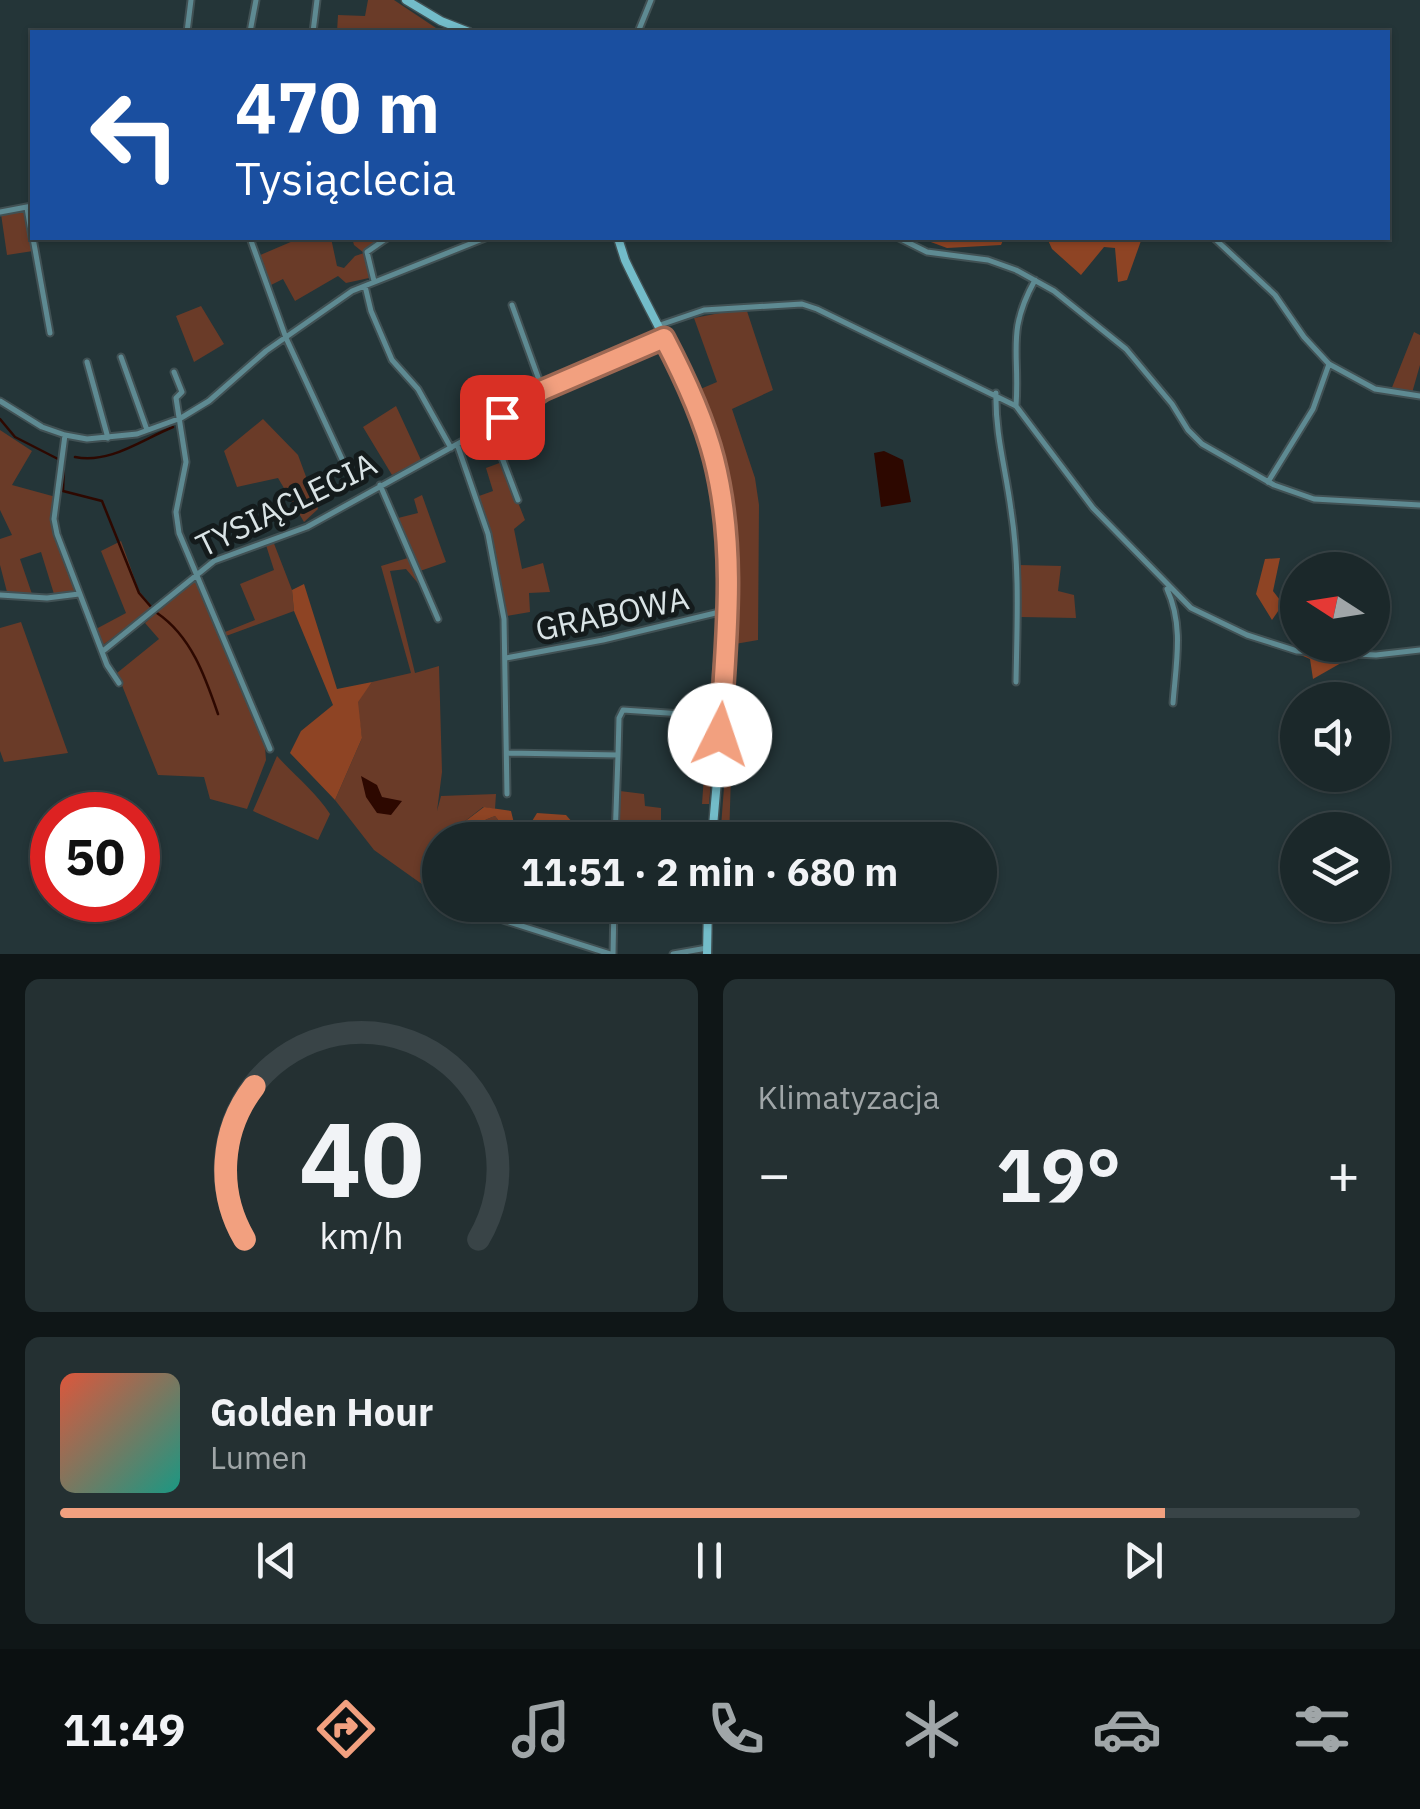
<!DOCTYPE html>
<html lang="pl">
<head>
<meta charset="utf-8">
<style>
	:root { --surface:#1b282a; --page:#243032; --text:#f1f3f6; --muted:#a0a6a8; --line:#394447; --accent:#f2a07f }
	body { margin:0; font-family:"IBM Plex Sans",sans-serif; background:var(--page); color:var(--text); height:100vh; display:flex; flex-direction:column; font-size:38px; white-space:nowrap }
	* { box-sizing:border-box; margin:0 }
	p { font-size:32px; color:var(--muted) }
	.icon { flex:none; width:55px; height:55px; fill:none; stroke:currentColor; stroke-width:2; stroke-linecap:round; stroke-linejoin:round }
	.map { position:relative; height:954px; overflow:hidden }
	.details { display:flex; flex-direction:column; gap:25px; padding:25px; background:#0f1617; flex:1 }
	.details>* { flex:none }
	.banner { position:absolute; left:30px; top:30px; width:1360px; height:210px; border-radius:0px; box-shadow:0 2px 8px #0004,0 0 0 2px var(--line); background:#1a4fa0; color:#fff; overflow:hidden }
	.needle { width:65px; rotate:282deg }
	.buttons { position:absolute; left:1280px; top:552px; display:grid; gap:20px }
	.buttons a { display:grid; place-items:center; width:110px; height:110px; border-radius:50%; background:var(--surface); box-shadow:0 2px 8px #0004,0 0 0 2px var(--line); font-size:50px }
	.speed { position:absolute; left:30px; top:792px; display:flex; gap:20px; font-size:50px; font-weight:700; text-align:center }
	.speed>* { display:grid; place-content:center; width:130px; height:130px; border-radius:50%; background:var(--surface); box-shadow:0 2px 8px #0004,0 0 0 2px var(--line); line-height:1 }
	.speed .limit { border:15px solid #d22; background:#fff; color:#111 }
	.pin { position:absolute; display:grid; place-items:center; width:85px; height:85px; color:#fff; margin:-42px; border-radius:20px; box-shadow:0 5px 15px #0006 }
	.me { position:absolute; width:110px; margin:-55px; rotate:4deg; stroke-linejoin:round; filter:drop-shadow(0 0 8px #0008) }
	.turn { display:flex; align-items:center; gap:35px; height:210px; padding:0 40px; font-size:45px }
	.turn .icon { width:130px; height:130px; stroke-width:2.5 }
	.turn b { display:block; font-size:70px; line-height:85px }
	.big { font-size:75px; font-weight:700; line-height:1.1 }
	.details .widget { flex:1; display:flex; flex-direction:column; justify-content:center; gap:15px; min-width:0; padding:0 35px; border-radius:15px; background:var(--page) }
	.details .dial { align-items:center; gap:0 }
	.dial svg { height:260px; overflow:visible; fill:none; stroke:var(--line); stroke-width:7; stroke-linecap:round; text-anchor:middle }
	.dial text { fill:var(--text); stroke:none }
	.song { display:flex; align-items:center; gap:30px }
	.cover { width:120px; height:120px; border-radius:15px; background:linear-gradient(135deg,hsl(10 70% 55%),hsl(170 70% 35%)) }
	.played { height:10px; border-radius:5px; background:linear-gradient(90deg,var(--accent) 85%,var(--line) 85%) }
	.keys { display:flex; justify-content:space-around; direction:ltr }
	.heat { display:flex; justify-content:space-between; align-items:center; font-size:55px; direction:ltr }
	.details .tiles { flex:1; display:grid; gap:25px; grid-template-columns:1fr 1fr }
	.widget:last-child { grid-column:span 2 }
	.trip { position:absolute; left:422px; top:822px; width:575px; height:100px; border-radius:50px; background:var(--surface); box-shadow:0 2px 8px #0004,0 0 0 2px var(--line); font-weight:700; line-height:100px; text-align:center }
	.tab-bar { display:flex; height:160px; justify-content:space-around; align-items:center; background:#0b1011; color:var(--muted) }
	.tab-bar .icon { width:70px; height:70px }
	.tab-bar .selected { color:var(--accent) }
	.tab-bar b { font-size:45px; color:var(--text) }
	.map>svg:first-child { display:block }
	.green { fill:#6a3b28 }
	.forest { fill:#8e4424 }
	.water { fill:#2d0800 }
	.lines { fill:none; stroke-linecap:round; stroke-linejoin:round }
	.stream { stroke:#2d0800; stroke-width:2.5 }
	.street-casing { stroke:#415154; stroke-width:9 }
	.secondary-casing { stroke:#415154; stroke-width:11 }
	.street { stroke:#5e8a92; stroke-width:5 }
	.secondary { stroke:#73bcc9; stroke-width:8 }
	.route-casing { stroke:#9d6853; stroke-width:25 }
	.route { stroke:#f2a07f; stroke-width:18 }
	.labels { text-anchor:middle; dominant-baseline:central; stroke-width:10; stroke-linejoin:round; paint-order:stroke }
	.street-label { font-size:32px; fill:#dae4e6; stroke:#141b1c }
</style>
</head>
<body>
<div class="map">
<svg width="1420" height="954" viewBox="0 0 1420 954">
	<rect width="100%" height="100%" fill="#243538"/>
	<!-- green -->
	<path class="green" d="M368,0H394L442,32H337L338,15L365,16Z
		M25,211L33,251L7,255L1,214Z
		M300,238H331L337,266L344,268L355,256L364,253L354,245L352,238H384L365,252L369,278L346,283L338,276L295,301L283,279L269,286L258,256Z
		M201,306L224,344L194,362L176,316Z
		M746,308L773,390L732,409L755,478L759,505L758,640L735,644L729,840H720L735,643L736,545L733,510L717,441L698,390L717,382L694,318Z
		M1414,332L1420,335V365L1412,393L1391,390Z
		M396,406L421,460L392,475L363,427Z
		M263,419L298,455L318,509L304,522L278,478L237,487L224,451Z
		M0,430L32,451L12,485L56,497C50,533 62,560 77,592L54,594L41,552L20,559L32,594L7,592L0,565V539L12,535L0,510Z
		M502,462L525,520L514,529L522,569L543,563L550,592L529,593L530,612L507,616L492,535L479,496L493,491L486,468Z
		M422,495L446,562L420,571L427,594L406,569L390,571L415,673L439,666L442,772L437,811L441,796L496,794L495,809L483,807L455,829L453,840H440V897L374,850L335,800L362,738L357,702L372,682L411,673L381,566L411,557L398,518L418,513L414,499Z
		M121,541L139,591L153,608L103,645L96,629L126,613L101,551Z
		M273,541L292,590L294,611L226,636L225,632L255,620L240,584L274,570L265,542Z
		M1019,565L1061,566L1058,591L1074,595L1076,618L1021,617Z
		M192,580H197L265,747L266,760L247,809L210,799L204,777L158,775L117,673L159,639L145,623Z
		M21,622L68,753L4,762L0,751V628Z
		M720,675L709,804H702L708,720L714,717Z
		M277,756C296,777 315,791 330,814L318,840L253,811Z
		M620,791L644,794L645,806L661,808V840H640L639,828H618Z
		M495,816L503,826L502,840H471C473,827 482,820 495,816Z"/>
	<!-- forest -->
	<path class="forest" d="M920,238H1004L1001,245L947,248Z
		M1047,238H1142L1127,280L1118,282L1115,248L1104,247L1081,275L1052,249Z
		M1280,558L1273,591L1283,604L1272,620L1256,594L1265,559Z
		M304,584L337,689L372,682L358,702L362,738L335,800L290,753L301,731L333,705L294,611L292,590Z
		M1296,653L1348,659L1313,679L1310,659Z
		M484,807L511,811L514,823L520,829L529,826L537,813L566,815L573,823L587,825V840H568L553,827L539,829L532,840H502L503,826L495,816C482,820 473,827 471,840H453L455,829Z"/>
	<!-- water -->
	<path class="water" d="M884,451L903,460L911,502L881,507L874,453Z
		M361,776L377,785L382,797L402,801L391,815L377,813L366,797Z"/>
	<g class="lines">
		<!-- stream -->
		<path class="stream" d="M0,419L15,437L58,459
			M75,457C110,464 141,440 173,427
			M64,459L63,491L102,501L139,593L152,608
			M157,613C191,636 205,676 218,714"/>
		<!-- street casing -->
		<g class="street-casing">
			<path id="street" d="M187,32L191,0
				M250,32L256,0
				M313,32L317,0
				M638,32L651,0
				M27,208L32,237
				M0,212L32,206
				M33,238L50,333
				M250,238L286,338L342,459
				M899,238L927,252L988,260L1016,270L1054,291L1126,349L1172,404L1188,430L1202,444L1274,485L1314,499L1420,505
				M1214,238L1275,295L1304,337L1329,364L1375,389L1420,396
				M374,281L367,252L387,238
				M365,286L371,311L392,360L418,389L451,448
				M512,305L543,391
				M657,326L704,310L802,304L817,309L1016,406L1093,508L1191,608L1247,635L1297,651L1376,655L1420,650
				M121,357L147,430
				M87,362L108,438
				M174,372L182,392L176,398L186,462L176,512L179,533L270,749
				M996,393C995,434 1006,470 1011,510C1020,567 1017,624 1016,682
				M0,401L42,427L65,435L87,439L137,434L181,418L209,401L266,351L352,291L485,238
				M1016,406C1020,352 1006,332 1035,280
				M490,426L518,500
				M65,435L54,519L57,534L107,665L119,683
				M457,444L488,534L504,619L507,794
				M1268,482L1313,409L1329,364
				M380,485L438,619
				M1167,589C1184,626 1176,663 1173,703
				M0,595L47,598L79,594
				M103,651L214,561L307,527L490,426L543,391L664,338
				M506,658L603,640L728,610
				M507,753L618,755L619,718L623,710L712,716L717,664H725
				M615,840L618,755
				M500,919L610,954
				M613,954L614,905
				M673,954L707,948"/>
		</g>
		<!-- secondary casing -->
		<g class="secondary-casing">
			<path id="secondary" d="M406,0L441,21L469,32
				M618,238L625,260C656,326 697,390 714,461C744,583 721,716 712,840
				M707,954L708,905"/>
		</g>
		<!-- street -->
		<use href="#street" class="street"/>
		<!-- secondary -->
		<use href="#secondary" class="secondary"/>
	</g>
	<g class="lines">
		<!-- route casing -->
		<g class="route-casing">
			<path id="route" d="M502,417L543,390L664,338C684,376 703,416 714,459C737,549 726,643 720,735"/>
		</g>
		<!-- route -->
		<use href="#route" class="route"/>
	</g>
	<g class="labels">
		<!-- street labels -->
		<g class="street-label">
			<text transform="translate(286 504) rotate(-26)">TYSIĄCLECIA</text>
			<text transform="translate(612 613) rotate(-12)">GRABOWA</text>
		</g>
	</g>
</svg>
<div class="buttons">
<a><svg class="needle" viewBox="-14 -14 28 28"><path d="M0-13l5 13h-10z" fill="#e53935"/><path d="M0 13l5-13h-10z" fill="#a0a6a8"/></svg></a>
<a><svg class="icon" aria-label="sound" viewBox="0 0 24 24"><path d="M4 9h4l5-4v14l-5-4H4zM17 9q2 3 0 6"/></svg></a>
<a><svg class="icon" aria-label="layers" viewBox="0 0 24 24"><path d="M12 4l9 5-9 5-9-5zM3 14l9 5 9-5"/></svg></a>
</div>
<div class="speed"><div class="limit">50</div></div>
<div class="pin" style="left:502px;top:417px;background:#d93025"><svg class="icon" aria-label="arrive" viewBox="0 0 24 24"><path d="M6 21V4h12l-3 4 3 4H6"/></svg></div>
<svg class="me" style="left:720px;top:735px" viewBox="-20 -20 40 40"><circle r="19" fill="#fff"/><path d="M0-13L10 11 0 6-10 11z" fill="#f2a07f"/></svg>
<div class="trip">11:51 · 2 min · 680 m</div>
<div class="banner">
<div class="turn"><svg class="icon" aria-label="left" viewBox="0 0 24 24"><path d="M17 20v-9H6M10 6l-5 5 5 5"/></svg><div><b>470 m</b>Tysiąclecia</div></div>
</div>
</div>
<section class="details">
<div class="tiles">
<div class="widget dial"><svg viewBox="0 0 100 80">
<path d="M14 69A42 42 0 1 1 86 69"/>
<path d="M14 69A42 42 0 0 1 17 22" stroke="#f2a07f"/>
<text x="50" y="56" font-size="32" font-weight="700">40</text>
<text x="50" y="72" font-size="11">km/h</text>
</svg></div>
<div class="widget"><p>Klimatyzacja</p>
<div class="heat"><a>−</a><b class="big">19°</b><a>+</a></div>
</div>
<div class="widget">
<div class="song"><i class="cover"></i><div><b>Golden Hour</b><p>Lumen</p></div></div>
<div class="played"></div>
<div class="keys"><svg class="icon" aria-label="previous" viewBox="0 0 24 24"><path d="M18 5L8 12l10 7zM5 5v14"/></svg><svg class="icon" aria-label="pause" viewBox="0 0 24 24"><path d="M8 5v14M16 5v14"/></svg><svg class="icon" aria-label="next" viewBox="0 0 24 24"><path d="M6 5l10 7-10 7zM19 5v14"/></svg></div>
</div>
</div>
</section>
<nav class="tab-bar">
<b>11:49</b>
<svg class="icon selected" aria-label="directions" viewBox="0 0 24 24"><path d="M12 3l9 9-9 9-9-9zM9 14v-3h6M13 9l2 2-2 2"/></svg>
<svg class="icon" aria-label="music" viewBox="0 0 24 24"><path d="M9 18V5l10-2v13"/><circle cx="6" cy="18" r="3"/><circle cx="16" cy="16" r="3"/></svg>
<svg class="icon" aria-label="phone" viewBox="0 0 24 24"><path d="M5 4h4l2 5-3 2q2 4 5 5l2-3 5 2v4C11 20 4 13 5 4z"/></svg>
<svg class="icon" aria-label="climate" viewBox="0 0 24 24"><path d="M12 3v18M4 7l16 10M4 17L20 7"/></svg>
<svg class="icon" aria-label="car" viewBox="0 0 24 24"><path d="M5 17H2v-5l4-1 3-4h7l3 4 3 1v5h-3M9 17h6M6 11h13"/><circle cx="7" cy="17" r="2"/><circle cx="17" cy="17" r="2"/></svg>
<svg class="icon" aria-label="filters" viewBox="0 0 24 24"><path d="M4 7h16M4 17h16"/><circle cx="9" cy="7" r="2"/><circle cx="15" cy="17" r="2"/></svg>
</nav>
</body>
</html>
